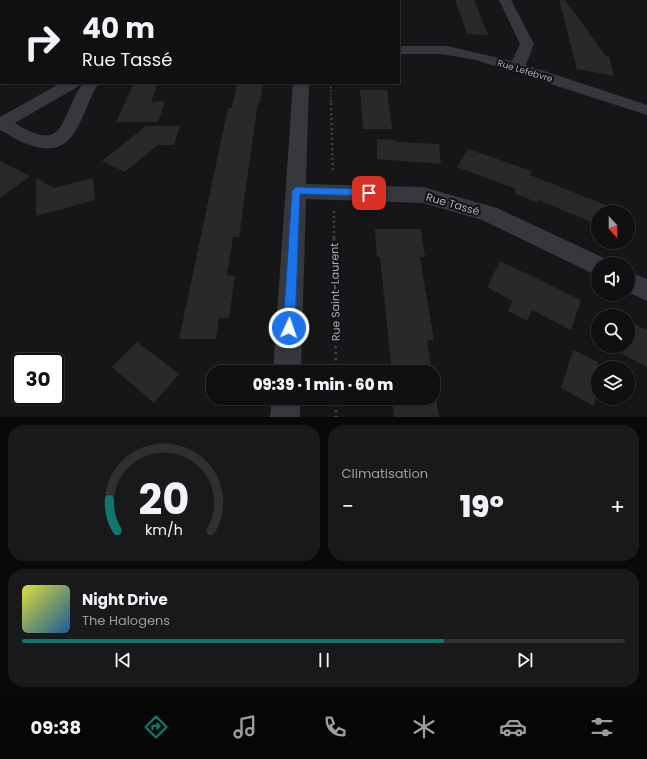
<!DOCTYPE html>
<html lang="fr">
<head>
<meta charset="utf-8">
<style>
	:root { --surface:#101012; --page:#19191b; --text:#f1f3f6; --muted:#9c9d9f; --line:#303032; --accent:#0f766e }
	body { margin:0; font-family:Poppins,sans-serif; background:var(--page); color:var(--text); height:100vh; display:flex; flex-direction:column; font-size:15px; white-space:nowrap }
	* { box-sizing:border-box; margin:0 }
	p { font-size:13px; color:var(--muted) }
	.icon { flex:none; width:22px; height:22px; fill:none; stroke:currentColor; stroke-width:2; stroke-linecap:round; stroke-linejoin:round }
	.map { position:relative; height:417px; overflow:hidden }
	.drawer { display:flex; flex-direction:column; gap:8px; padding:8px; background:#09090a; flex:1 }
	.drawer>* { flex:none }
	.top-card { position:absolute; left:0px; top:0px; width:400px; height:84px; box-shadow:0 1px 3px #0004,0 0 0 1px var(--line); background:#101012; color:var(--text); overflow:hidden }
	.needle { width:26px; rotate:159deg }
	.tools { position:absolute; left:591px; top:205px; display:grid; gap:8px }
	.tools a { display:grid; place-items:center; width:44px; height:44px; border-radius:50%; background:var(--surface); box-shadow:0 1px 3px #0004,0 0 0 1px var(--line); font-size:20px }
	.speed { position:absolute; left:12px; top:353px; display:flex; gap:8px; font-size:20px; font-weight:700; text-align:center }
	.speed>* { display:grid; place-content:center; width:52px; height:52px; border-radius:50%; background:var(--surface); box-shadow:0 1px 3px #0004,0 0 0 1px var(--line); line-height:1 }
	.speed .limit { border:2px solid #111; border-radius:6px; background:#fff; color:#111 }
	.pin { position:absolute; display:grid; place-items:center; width:34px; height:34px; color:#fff; margin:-17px; border-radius:8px; box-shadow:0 2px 6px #0006 }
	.me { position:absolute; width:44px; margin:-22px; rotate:3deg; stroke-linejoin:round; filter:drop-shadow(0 0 3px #0008) }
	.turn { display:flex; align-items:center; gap:14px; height:84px; padding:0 16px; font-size:18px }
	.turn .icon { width:52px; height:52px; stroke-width:2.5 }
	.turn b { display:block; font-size:28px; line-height:34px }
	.big { font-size:30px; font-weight:800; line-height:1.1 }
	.drawer .tile { flex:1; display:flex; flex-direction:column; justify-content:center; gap:6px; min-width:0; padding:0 14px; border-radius:16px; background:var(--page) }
	.drawer .dial { align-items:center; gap:0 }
	.dial svg { height:104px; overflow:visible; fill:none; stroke:var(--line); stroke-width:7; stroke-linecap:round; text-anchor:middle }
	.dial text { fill:var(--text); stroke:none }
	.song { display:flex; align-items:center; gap:12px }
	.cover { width:48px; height:48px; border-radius:6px; background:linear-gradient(135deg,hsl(60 70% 55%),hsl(210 70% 35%)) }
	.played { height:4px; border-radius:2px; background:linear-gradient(90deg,var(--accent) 70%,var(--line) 70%) }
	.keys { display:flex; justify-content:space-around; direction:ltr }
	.heat { display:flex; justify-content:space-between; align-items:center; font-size:22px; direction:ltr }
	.drawer .tiles { flex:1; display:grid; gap:8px; grid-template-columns:1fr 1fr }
	.tile:last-child { grid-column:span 2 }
	.trip { position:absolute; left:206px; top:365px; width:234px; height:40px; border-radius:16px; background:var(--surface); box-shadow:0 1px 3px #0004,0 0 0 1px var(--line); font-weight:800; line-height:40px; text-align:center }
	.tabs { display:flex; height:64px; justify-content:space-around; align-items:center; background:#060607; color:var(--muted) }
	.tabs .icon { width:28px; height:28px }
	.tabs .active { color:var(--accent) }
	.tabs b { font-size:18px; color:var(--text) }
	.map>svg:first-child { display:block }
	.building { fill:#29292c }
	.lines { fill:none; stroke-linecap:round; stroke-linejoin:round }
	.path-far2 { stroke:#3d3f44; stroke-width:2; stroke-dasharray:1.5 2; stroke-linecap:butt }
	.path-far1 { stroke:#3d3f44; stroke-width:2.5; stroke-dasharray:2 3; stroke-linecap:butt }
	.path { stroke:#3d3f44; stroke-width:3; stroke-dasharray:2.5 3.5; stroke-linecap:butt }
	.minor { fill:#37383d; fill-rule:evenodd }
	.route { fill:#1a73e8; stroke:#114b97 }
	.labels { text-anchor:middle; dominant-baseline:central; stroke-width:4; stroke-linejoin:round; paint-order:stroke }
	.far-street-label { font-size:9px; fill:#a8adb8; stroke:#111113 }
	.street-label { font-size:11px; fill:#a8adb8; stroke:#111113 }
</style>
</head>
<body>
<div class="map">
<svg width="647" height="417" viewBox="0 0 647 417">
	<rect width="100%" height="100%" fill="#161618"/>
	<!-- building -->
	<path class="building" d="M455,0H474L488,35L467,34Z
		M559,0H565L606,56H609L614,76L577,69Z
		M134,83H158L151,102L165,101L158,122H116Z
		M237,83H263L260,102H258L239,237H233L227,275L235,276L229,318H219L216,339H179L228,108H232Z
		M360,90H387L392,129H363Z
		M146,126H180L174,145H158L125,172L102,161Z
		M377,139L396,140V142L439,144L441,164L377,159Z
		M468,149L532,171L530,175L623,212H598V225L539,200L538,203L514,193L516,189L457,167Z
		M0,161L30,176L0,198Z
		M36,178L54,188L93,178L95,200L36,216Z
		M375,229H421L425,257H420L434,340H427L432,372H389V364H391L380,257H377Z
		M500,261L581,300L571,330L532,310L527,321L508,311L513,301L487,287Z
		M628,321L647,330V367L606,346H628Z
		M137,342L179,374L154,403L112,367Z
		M573,350L598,362V391L594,406L561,388Z
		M433,378L439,417H394L392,398H433Z"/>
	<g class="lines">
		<!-- path-far2 -->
		<path class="path-far2" d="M331,83V104"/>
		<!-- path-far1 -->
		<path class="path-far1" d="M331,103L333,172
			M334,211V239"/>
		<!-- path -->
		<path class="path" d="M334,238L336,372
			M336,398V417"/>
		<!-- minor -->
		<path class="minor" d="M7,0H22V1H7Z
			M298,0H310V1H298Z
			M499,0H511L534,44L526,65L647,105V115L476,60L441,54H399V46H447L512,61L520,44Z
			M61,83H81L79,86L15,123C67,156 59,117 83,83H99C79,112 79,164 27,144C17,141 9,134 0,130V117Z
			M293,83H309L306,184L423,187L497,208L606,259L609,264H598V276L482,220L423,203L306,199L301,372H273Z
			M628,271L647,279V301L628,292Z
			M272,398H300V417H270Z"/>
	</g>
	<!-- route -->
	<path class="route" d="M296,187L369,189L373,193L369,196L300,194L295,328L293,332L289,333L285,332L283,328L292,191Z"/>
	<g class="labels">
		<!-- far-street labels -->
		<g class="far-street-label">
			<text transform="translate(525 71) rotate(17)">Rue Lefebvre</text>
		</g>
		<!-- street labels -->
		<g class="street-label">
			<text transform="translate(453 204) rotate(16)">Rue Tassé</text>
			<text transform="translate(335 292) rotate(-91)">Rue Saint-Laurent</text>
		</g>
	</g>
</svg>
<div class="tools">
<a><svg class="needle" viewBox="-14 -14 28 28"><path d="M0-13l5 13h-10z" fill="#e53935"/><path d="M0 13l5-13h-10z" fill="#9c9d9f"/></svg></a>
<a><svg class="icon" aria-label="sound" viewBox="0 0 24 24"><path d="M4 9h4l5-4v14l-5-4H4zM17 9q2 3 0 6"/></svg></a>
<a><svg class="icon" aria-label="search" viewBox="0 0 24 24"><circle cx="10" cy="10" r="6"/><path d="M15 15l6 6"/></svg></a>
<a><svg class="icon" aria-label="layers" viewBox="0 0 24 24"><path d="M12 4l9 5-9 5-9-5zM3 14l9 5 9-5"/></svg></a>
</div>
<div class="speed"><div class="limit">30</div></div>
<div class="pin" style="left:369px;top:193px;background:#d93025"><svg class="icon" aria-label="arrive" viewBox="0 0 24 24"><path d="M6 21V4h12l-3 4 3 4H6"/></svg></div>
<svg class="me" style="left:289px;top:328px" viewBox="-20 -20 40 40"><circle r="17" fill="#1a73e8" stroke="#fff" stroke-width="3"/><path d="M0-11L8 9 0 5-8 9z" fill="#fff"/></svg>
<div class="trip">09:39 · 1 min · 60 m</div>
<div class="top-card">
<div class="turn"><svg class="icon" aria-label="right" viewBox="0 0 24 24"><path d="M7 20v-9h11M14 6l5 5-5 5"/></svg><div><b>40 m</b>Rue Tassé</div></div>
</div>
</div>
<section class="drawer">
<div class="tiles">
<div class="tile dial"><svg viewBox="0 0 100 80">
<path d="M14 69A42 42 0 1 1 86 69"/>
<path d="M14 69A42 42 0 0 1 8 45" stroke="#0f766e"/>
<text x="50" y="56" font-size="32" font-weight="700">20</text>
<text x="50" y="72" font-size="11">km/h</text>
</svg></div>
<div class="tile"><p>Climatisation</p>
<div class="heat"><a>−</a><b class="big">19°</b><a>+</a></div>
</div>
<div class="tile">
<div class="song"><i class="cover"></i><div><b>Night Drive</b><p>The Halogens</p></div></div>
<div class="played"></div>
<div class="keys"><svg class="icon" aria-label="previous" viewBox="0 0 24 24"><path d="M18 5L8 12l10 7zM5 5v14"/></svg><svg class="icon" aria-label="pause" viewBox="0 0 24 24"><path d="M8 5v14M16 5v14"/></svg><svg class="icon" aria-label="next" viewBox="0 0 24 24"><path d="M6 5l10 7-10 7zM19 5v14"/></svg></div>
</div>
</div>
</section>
<nav class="tabs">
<b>09:38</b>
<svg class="icon active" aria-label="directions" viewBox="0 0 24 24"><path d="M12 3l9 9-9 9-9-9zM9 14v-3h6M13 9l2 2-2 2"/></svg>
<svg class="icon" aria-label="music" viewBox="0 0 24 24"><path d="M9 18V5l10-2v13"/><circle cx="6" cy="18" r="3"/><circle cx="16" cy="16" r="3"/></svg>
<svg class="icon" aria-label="phone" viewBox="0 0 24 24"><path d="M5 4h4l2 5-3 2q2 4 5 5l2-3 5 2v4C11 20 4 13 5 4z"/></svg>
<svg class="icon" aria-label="climate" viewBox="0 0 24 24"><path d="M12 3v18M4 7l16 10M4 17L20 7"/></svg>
<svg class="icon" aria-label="car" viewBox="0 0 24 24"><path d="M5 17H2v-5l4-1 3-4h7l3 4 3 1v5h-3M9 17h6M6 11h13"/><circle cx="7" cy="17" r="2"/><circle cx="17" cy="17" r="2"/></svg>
<svg class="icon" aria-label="filters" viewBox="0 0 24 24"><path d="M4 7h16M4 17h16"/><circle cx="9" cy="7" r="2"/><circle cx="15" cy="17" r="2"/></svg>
</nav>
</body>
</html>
